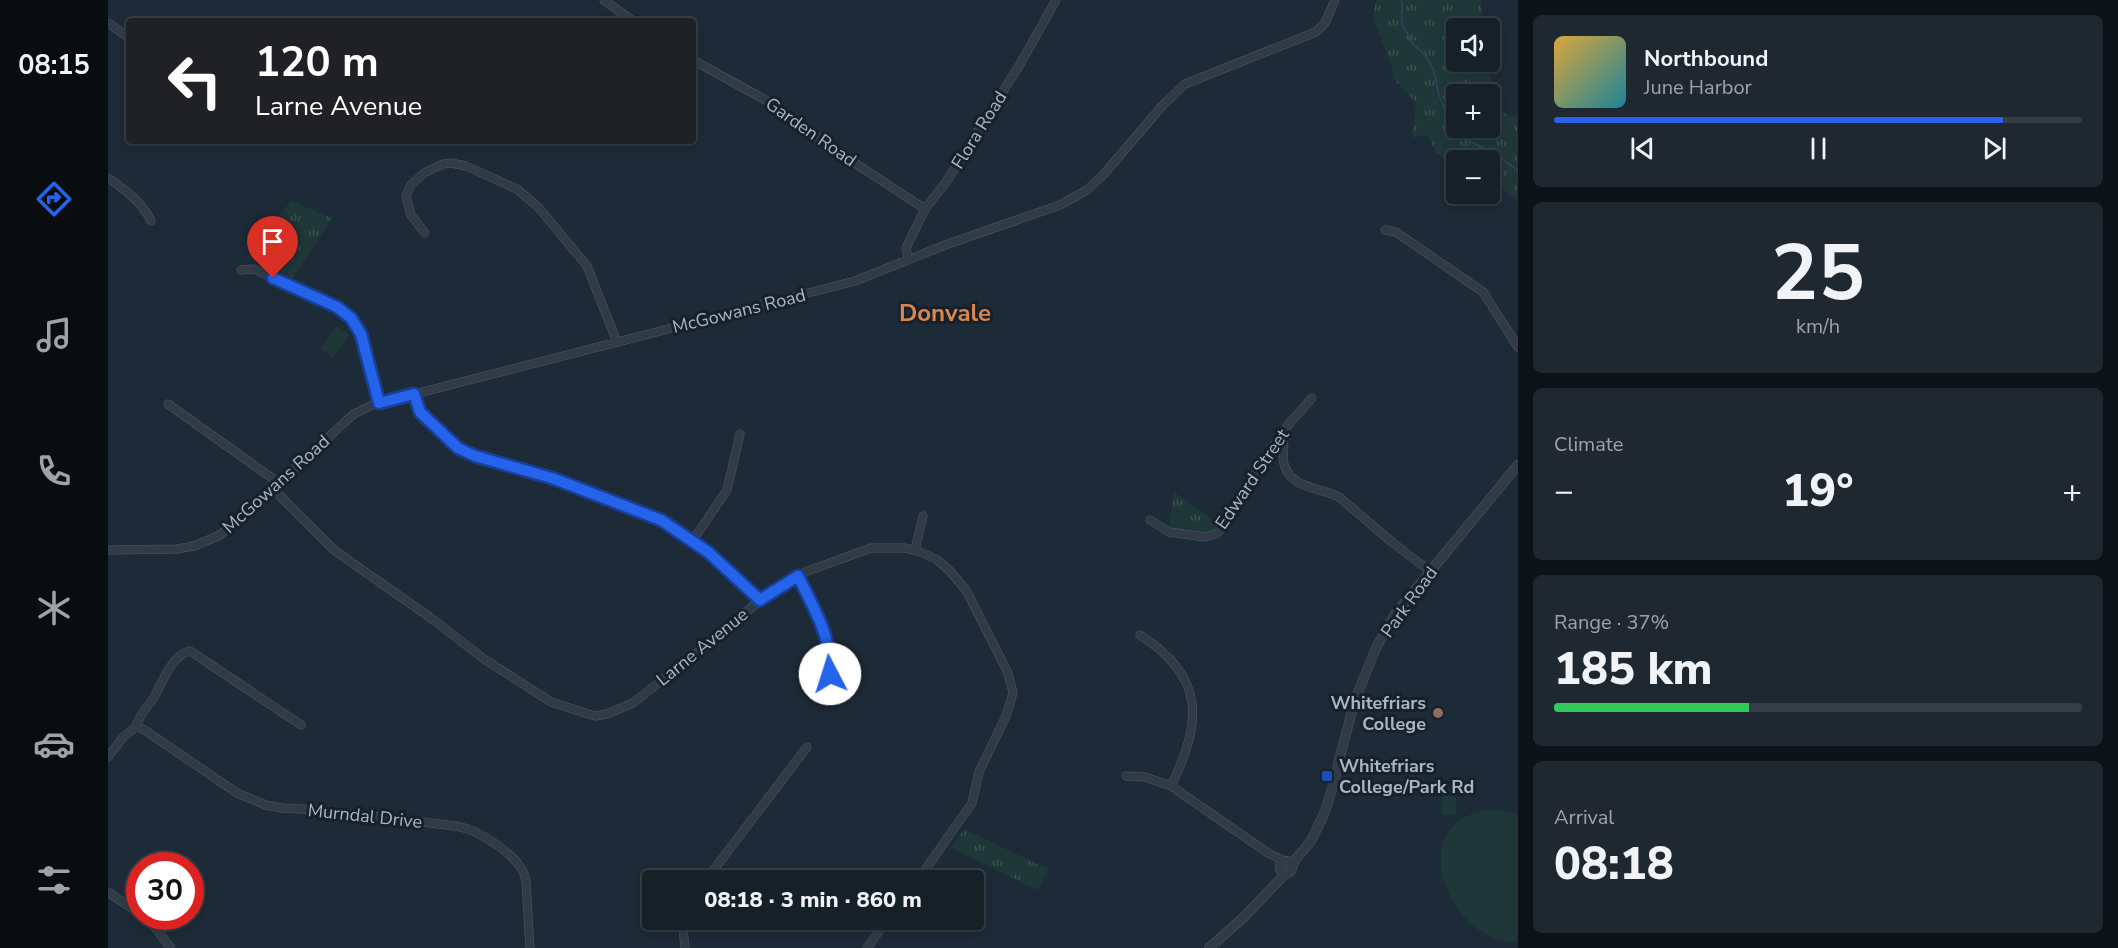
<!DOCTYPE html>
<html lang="en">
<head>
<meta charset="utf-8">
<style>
	:root { --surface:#162029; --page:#1f2831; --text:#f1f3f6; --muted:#9ea3a8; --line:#353e46; --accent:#2563eb }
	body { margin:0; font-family:"Nunito Sans",sans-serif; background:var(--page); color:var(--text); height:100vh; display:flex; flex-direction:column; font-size:22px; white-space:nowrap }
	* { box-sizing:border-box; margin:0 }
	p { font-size:20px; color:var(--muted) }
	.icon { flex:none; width:33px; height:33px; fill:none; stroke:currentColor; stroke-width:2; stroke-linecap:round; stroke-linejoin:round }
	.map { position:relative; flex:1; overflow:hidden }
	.drawer { display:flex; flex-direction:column; gap:15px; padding:15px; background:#0c1217; width:600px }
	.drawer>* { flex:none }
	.hud { position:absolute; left:18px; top:18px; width:570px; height:126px; border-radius:6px; box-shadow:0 3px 9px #0003,0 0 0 2px var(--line); background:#202124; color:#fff; overflow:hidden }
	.controls { position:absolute; left:1338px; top:18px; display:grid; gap:12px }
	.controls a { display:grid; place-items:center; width:54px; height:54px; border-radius:6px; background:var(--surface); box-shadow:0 3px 9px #0003,0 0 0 2px var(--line); font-size:30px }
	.speed { position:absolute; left:18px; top:852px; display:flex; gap:12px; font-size:30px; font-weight:700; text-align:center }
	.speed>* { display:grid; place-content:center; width:78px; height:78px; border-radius:50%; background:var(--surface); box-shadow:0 3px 9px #0003,0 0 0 2px var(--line); line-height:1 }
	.speed .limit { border:9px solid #d22; background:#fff; color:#111 }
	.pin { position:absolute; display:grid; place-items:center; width:51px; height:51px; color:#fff; margin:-62px -26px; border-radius:50% 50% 50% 0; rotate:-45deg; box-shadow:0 0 6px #0007 }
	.pin .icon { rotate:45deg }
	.me { position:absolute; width:66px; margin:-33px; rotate:355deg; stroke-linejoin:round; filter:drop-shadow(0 0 4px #0008) }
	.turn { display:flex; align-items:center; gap:21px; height:126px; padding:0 30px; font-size:27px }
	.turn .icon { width:78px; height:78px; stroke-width:2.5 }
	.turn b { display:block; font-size:42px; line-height:51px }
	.big { font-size:45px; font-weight:800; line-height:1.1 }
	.drawer .tile { flex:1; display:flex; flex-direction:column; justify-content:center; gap:9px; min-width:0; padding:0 21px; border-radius:9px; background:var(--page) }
	.drawer .dial { align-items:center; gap:0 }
	.dial b { font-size:78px; line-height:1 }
	.song { display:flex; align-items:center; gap:18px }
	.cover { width:72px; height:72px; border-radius:9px; background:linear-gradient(135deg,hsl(40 70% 55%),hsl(190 70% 35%)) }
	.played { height:6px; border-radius:3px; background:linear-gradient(90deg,var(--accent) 85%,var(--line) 85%) }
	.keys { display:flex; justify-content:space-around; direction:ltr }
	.heat { display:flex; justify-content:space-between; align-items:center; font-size:33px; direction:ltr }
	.charge { height:9px; border-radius:4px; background:linear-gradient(90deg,#34c759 37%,var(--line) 0) }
	.trip { position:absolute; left:534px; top:870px; width:342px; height:60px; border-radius:6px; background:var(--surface); box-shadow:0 3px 9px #0003,0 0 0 2px var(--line); font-weight:800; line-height:60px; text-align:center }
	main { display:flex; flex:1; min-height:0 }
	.menu { display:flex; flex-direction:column; width:108px; justify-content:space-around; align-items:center; background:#090d10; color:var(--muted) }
	.menu .icon { width:42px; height:42px }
	.menu .on { color:var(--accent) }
	.menu b { font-size:27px; color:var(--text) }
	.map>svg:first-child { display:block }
	.grass { fill:#1f3738 }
	.park { fill:url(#park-tufts); fill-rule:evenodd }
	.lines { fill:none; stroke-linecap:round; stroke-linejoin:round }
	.stream { stroke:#2d445e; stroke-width:1.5 }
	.minor-casing { stroke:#4f5966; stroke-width:9 }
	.tertiary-casing { stroke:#4f5966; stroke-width:10 }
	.minor { stroke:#313b48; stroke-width:8 }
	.tertiary { stroke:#313b48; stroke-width:9 }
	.route-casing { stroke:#184099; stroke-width:15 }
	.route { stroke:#2563eb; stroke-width:10 }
	.education-dot { fill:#8d6e63; stroke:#17212c; stroke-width:2 }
	.transit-dot { fill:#1a4fb4; stroke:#17212c; stroke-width:2 }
	.labels { text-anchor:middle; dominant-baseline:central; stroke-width:6; stroke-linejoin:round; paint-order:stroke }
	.street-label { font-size:18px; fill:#abb6c5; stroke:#17212c }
	.poi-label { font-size:18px; font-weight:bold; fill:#abb6c5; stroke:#17212c; text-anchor:end }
	.district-label { font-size:24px; font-weight:bold; fill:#db854f; stroke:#17212c }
</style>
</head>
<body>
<main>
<nav class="menu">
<b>08:15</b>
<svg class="icon on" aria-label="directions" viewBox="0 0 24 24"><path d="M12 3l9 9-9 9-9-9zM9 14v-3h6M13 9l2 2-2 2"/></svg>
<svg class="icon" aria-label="music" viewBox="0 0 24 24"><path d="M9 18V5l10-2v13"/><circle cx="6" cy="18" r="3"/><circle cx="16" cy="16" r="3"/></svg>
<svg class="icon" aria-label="phone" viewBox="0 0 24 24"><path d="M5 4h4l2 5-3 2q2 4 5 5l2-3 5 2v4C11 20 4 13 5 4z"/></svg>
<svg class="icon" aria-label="climate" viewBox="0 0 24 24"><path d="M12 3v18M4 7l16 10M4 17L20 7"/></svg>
<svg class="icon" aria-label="car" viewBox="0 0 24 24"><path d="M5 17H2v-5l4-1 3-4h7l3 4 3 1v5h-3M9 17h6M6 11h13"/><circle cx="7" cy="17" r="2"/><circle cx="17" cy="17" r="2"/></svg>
<svg class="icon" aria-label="filters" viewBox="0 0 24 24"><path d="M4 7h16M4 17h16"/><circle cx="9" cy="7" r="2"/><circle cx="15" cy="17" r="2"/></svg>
</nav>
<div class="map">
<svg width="1410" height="948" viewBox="0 0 1410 948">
	<defs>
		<pattern id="park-tufts" width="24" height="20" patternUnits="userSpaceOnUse" patternTransform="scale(1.5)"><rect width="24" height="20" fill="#1f3738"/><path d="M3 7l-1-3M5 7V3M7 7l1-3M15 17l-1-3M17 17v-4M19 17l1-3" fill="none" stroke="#3d5253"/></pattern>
	</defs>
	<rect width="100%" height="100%" fill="#1d2a37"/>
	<!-- grass -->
	<path class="grass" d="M229,326L242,335L225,358L213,349Z
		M1334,789H1348V815H1334Z
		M1387,810L1410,814V942C1399,941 1389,940 1379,935C1327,907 1305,813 1387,810Z"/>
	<!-- park -->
	<path class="park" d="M1268,0H1373L1375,28H1348V62H1380L1387,111L1410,117V202L1382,179V160H1348V163L1328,153L1320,135L1304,138L1308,103L1285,78L1284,67L1265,18ZM1348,94H1382V128H1348Z
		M183,201L224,218L185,278L139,257Z
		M1066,492L1112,525C1100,538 1076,532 1061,528Z
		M856,829L940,869L930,890L843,848Z"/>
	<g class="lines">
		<!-- stream -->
		<path class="stream" d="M1294,0V24L1305,44L1317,55L1325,68L1331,95L1341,121L1353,138L1383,151L1410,171"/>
		<!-- minor casing -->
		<g class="minor-casing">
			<path id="minor" d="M496,0L525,21
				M0,23L21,38
				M585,60L661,102L727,150L817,209
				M0,178C17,189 35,203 43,221
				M1277,230L1288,232L1375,292L1410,347
				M317,233L303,215L298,196L303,185L316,173L335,164L343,163L358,166L409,189L431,208L479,266L509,342
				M800,259L798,248L817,209L838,182L911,66L948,0
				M133,270L146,269L229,307L243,318L253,334L271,403
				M306,394L312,412L350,448L367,456L444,478L553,520L600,552L652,600
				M60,404L171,483
				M1173,437C1179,445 1173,454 1176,464C1183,490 1213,487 1231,497L1285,543L1322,571
				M165,489L226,550L327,621L376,659L443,702L487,716L499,714L525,703L613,634L652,600L697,572L763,548H797L812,552L828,559L841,570L858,590L900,673L905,693L898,716L871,772L864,803L810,880
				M1042,520L1061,532L1097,537L1108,534L1117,526L1138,487L1180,425L1204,398
				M585,540L619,490L632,434
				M0,550L69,549L86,546L110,536L131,521L239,420L246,414L264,405L747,281L840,244L952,205L979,190L996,174L1054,106L1077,84L1208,32L1217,23L1227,0
				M807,550L815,516
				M690,576L716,631L723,656L720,700
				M1032,635C1098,677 1094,722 1063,786
				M28,727L35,729L129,793L158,805L174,808L211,810L348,826C371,830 414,856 418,881L422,948
				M28,727C31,715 38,709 45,699C54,684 63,655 82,651L193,725
				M0,757L15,737L28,727
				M1018,776L1037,777L1063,786L1160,853L1177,861
				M598,880L699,747
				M0,892L32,914
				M34,916L45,925L63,948
				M577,948L575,928L577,920
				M759,948L779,920"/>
		</g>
		<!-- tertiary casing -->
		<g class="tertiary-casing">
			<path id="tertiary" d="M1172 867a6 6 0 1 1 12 0a6 6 0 1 1-12 0Z
				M1184,867L1187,860L1203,841L1216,814L1226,783L1231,760L1247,700L1268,648L1288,613L1410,465
				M1101,948L1135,918L1178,873"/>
		</g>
		<!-- minor -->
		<use href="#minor" class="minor"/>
		<!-- tertiary -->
		<use href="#tertiary" class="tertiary"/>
	</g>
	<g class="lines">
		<!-- route casing -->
		<g class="route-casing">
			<path id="route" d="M165,278L229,307L243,318L253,334L271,403L306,394L312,412L350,448L367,456L444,478L553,520L600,552L652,600L690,576C705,607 725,639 722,674"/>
		</g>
		<!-- route -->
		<use href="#route" class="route"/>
	</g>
	<!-- markers -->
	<circle class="education-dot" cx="1330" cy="713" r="6"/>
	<rect class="transit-dot" x="1213" y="770" width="12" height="12" rx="3"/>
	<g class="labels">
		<!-- street labels -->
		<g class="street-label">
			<text transform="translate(871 130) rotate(-58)">Flora Road</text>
			<text transform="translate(703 132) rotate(35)">Garden Road</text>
			<text transform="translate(631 311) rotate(-14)">McGowans Road</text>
			<text transform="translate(1144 479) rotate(-56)">Edward Street</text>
			<text transform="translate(168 484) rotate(-42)">McGowans Road</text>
			<text transform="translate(1301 602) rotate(-54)">Park Road</text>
			<text transform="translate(594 647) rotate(-39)">Larne Avenue</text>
			<text transform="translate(257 816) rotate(6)">Murndal Drive</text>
		</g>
		<!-- poi labels -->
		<g class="poi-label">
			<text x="1318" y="703">Whitefriars<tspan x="1318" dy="21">College</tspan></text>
			<text x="1231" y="766" text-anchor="start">Whitefriars<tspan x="1231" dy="21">College/Park Rd</tspan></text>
		</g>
		<!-- district labels -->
		<g class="district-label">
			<text x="837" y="313">Donvale</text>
		</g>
	</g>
</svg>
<div class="controls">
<a><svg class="icon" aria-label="sound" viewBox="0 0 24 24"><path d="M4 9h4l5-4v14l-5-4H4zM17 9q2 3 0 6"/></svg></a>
<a>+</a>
<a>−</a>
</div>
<div class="speed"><div class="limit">30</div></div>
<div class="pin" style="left:165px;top:278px;background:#d93025"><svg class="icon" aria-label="arrive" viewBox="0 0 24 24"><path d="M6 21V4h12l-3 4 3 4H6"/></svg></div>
<svg class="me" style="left:722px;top:674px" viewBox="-20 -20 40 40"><circle r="19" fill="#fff"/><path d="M0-13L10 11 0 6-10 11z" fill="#2563eb"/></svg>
<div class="trip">08:18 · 3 min · 860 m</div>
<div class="hud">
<div class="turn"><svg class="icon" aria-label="left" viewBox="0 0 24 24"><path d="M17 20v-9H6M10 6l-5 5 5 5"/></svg><div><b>120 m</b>Larne Avenue</div></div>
</div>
</div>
<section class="drawer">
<div class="tile">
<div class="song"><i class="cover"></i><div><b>Northbound</b><p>June Harbor</p></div></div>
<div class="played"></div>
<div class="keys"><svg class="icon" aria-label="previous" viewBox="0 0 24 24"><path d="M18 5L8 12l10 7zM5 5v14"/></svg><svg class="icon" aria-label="pause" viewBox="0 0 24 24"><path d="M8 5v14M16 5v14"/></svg><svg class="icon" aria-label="next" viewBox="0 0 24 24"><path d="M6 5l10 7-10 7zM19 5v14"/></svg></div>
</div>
<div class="tile dial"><b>25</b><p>km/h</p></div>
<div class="tile"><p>Climate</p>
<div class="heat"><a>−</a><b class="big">19°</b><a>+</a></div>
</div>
<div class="tile"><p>Range · 37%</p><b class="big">185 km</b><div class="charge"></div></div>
<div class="tile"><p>Arrival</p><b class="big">08:18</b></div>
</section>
</main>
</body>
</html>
